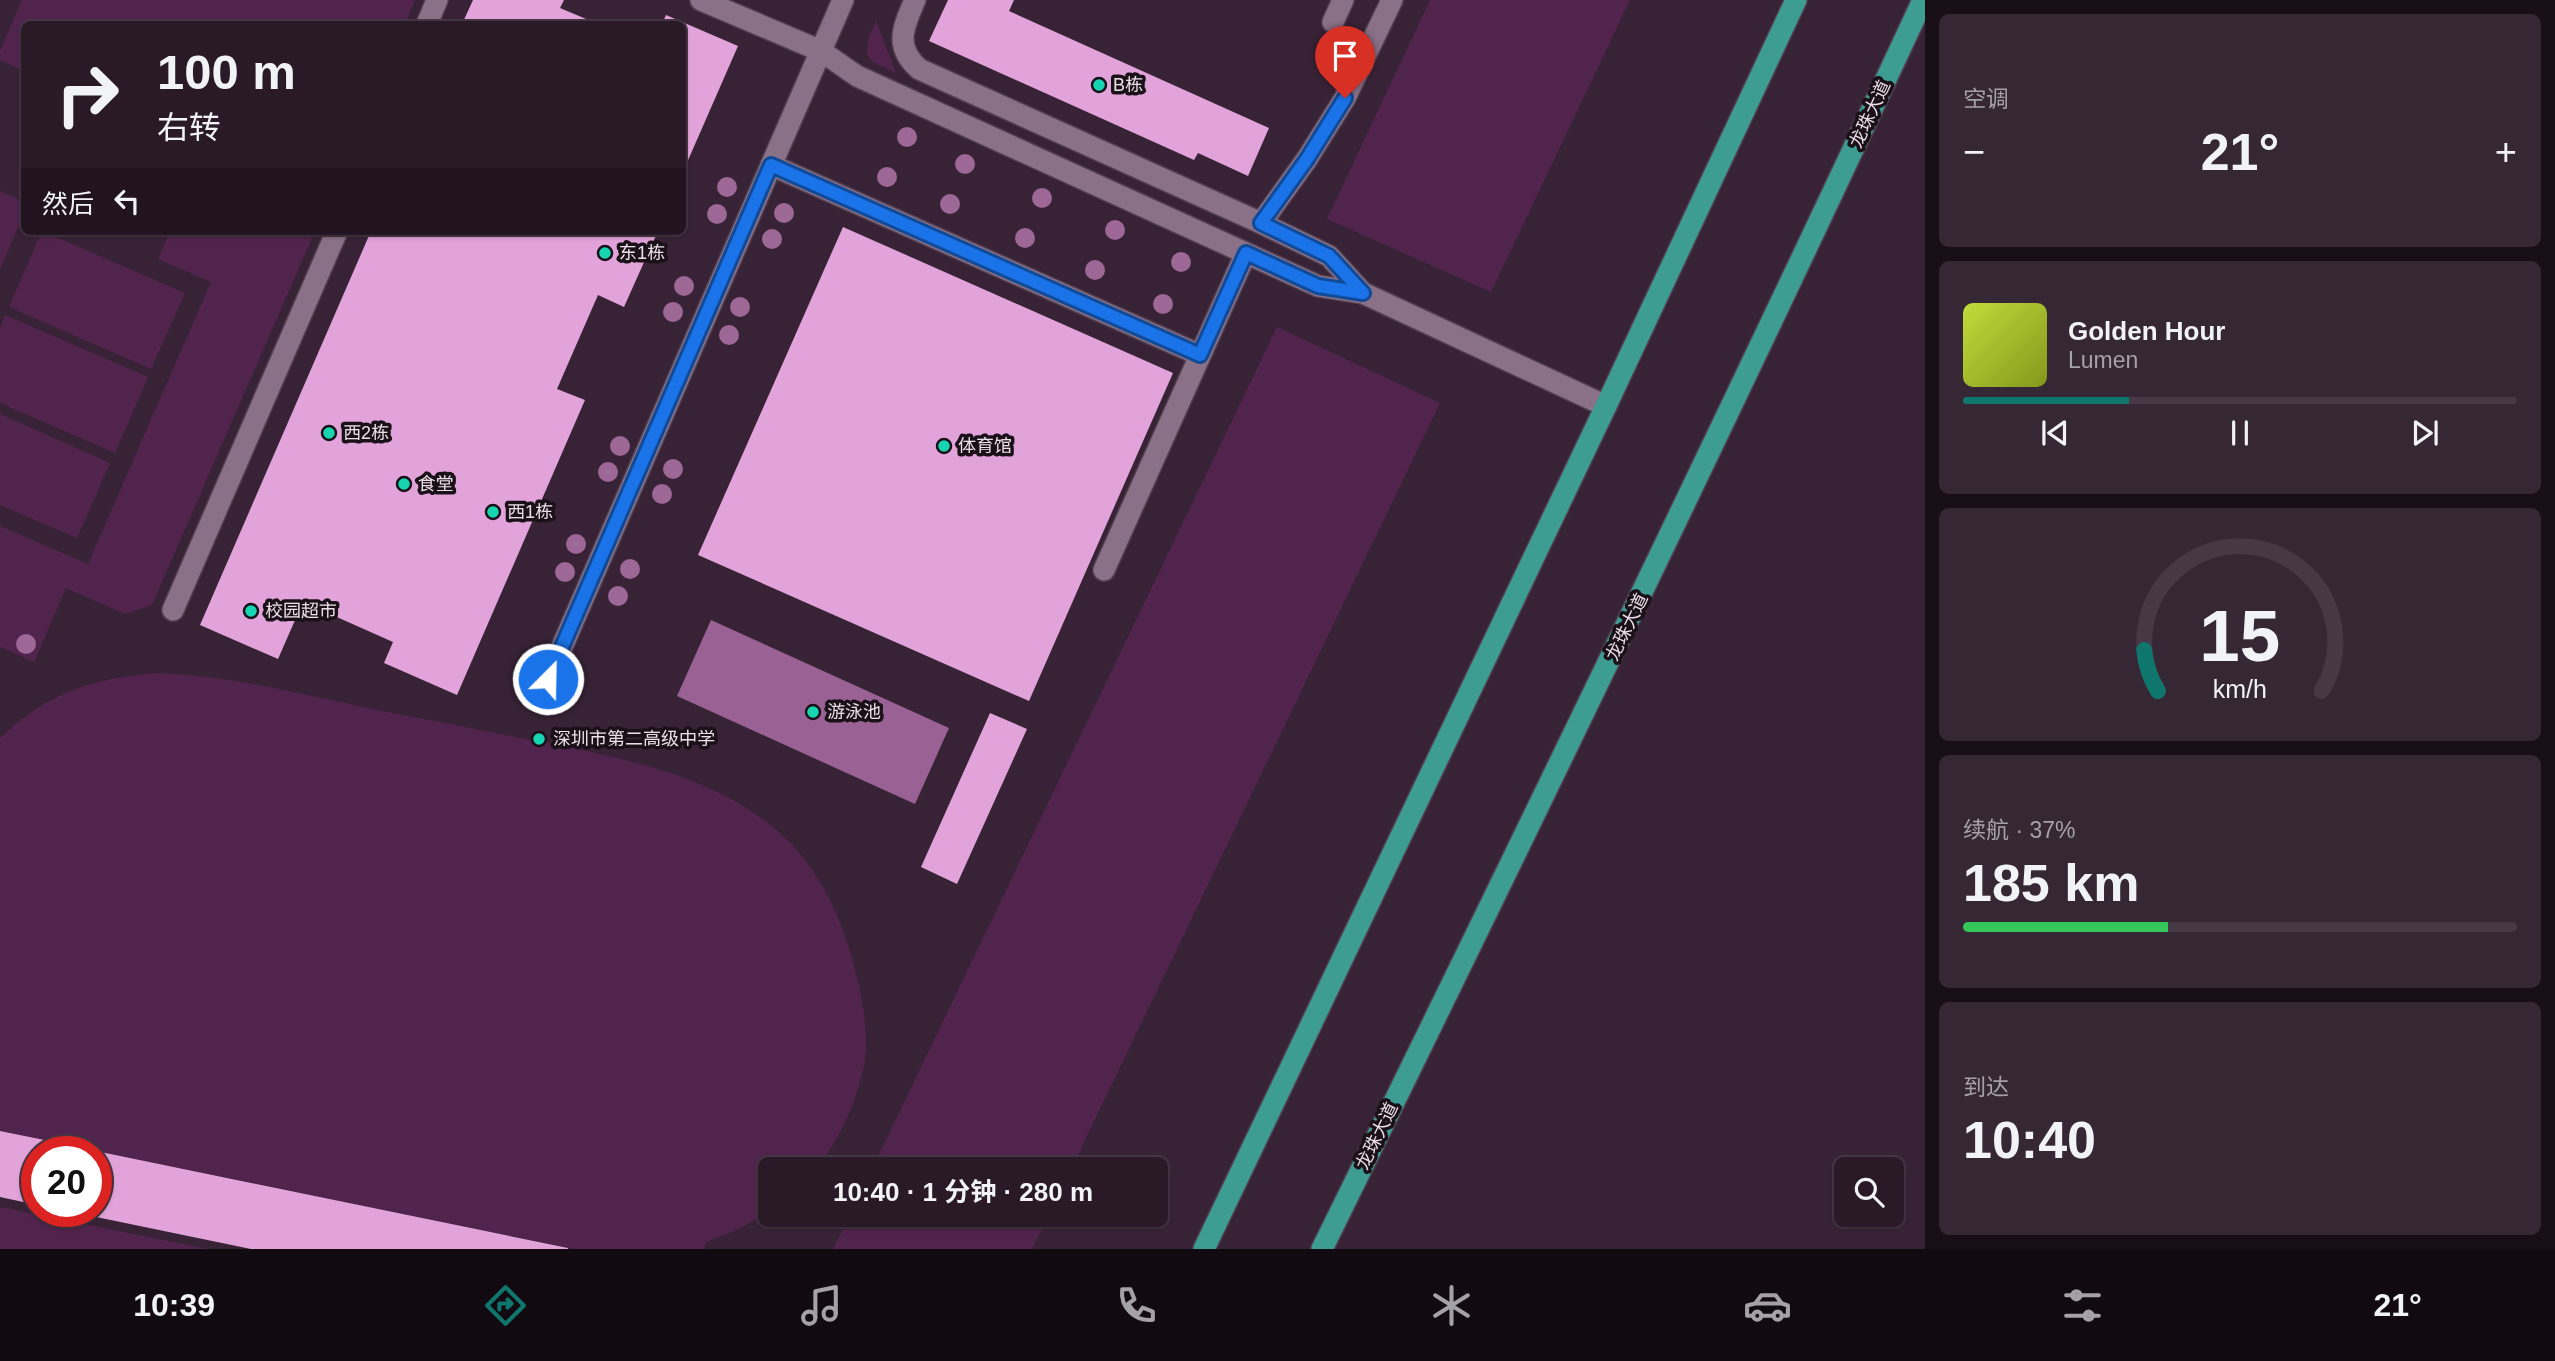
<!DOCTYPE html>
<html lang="zh">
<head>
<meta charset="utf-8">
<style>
	:root { --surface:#2a1a28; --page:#362734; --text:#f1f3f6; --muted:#a5a1a8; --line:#463845; --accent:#0f766e }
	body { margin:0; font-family:Helvetica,"Noto Sans SC",sans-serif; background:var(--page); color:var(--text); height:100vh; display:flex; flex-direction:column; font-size:26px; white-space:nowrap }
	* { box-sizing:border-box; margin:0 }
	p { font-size:23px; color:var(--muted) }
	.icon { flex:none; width:38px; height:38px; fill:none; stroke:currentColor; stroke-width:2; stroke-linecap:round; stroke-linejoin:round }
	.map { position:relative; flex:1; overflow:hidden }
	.drawer { display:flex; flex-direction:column; gap:14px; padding:14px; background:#170e16; width:630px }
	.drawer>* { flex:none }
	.guide { position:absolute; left:21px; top:21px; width:665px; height:214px; border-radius:10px; box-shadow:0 2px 5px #0004,0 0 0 2px var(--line); background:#2a1a28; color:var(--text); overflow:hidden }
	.buttons { position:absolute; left:1834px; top:1157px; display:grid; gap:14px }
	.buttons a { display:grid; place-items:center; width:70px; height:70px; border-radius:10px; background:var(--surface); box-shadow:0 2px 5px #0004,0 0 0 2px var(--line); font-size:35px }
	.speed { position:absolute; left:21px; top:1136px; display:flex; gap:14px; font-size:35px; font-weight:700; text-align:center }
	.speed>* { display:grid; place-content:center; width:91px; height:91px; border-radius:50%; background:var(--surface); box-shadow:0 2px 5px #0004,0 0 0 2px var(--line); line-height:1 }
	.speed .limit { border:10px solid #d22; background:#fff; color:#111 }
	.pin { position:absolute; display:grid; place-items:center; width:60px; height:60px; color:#fff; margin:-72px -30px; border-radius:50% 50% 50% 0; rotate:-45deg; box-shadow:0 0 7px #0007 }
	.pin .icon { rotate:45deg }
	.me { position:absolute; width:77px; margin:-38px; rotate:23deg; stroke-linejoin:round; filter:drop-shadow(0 0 5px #0008) }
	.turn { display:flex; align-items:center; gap:24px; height:147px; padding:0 21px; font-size:32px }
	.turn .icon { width:91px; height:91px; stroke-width:2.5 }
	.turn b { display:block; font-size:49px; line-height:60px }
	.then { display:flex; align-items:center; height:66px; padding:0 21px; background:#0003; gap:14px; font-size:26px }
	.big { font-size:52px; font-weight:700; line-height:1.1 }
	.drawer .widget { flex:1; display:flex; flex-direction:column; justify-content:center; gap:10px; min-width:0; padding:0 24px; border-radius:10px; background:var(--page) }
	.drawer .dial { align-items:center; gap:0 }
	.dial svg { height:182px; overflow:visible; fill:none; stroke:var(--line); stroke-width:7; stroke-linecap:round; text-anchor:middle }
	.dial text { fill:var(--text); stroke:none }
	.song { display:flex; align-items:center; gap:21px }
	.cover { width:84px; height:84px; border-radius:10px; background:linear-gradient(135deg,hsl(70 70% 55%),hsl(70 70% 35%)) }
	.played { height:7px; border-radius:4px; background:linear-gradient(90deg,var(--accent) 30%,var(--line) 30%) }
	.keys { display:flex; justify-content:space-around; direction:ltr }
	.heat { display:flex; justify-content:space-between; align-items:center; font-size:38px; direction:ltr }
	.charge { height:10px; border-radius:5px; background:linear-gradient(90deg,#34c759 37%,var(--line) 0) }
	.trip { position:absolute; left:758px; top:1157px; width:410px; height:70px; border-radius:10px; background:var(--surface); box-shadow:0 2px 5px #0004,0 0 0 2px var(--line); font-weight:700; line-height:70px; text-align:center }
	.dock { display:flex; height:112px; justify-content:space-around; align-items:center; background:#110a10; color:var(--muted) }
	.dock .icon { width:49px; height:49px }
	.dock .current { color:var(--accent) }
	.dock b { font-size:32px; color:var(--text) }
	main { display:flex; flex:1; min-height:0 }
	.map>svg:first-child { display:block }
	.green { fill:#51244d }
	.water { fill:#9a6194 }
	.building { fill:#e1a3d9 }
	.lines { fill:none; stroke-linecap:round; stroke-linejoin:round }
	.minor-casing { stroke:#503e4e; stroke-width:24 }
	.major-casing { stroke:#503e4e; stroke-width:24 }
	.minor { stroke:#8a7187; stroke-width:21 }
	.major { stroke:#3d9d93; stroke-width:21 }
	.tree { fill:#9d6796 }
	.route-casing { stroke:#114b97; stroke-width:18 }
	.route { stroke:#1a73e8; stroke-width:12 }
	.poi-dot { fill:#18d5b2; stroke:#1a1018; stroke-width:2.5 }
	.labels { text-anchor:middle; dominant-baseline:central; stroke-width:7; stroke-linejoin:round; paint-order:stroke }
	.poi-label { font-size:18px; fill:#ecdee9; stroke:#1a1018; text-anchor:start }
	.street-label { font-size:18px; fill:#ecdee9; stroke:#1a1018 }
</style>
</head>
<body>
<main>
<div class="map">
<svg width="1925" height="1249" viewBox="0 0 1925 1249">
	<rect width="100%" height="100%" fill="#382336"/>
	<!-- green -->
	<path class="green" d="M22,0H415L405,24H24V71L0,60V51Z
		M1430,0H1630L1491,292L1327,219Z
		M876,21L896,73L873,62L867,55L868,39Z
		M0,191L24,202V213L0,270Z
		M42,231L185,293L151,369L9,307Z
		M170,231H315L152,605L125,614L66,588L34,662L0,647V526L88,564L211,282L158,259Z
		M5,315L148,377L115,453L0,403V328Z
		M1277,327L1440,403L1071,1169H872Z
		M0,414L110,463L77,538L0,505Z
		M153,673C235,675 317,698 397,714C446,723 494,733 542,742C622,758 708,774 773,827C821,866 846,926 859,986C864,1009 868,1035 865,1059C859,1097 840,1140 816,1169H770V1211L739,1229L706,1242L704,1249H574L0,1131V738C47,693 89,680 153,673Z
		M0,1207L208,1249H0Z
		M850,1215V1214L1049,1215L1032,1249H833Z"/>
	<!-- water -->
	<path class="water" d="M711,620L949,728L915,804L677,696Z"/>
	<!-- building -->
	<path class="building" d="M473,0H564L560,8L598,24H462Z
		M948,0H1014L1009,11L1269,128L1248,176L1198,153L1194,160L929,41Z
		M666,15L738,46L682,174V24H662Z
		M843,227L1173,373L1029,701L698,555Z
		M371,231H658L624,307L598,295L557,389L585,400L457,695L384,663L393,642L303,602L278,659L200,625Z
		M990,713L1027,729L957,884L921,867Z
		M0,1131L94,1150V1152H37V1205L0,1197Z
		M96,1151L568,1248V1249H251L72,1212L96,1211Z"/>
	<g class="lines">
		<!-- minor casing -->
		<g class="minor-casing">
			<path id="minor" d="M701,0L821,51L857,76L1318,286L1363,293L1329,256L1261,223L919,69C893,46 904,26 915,0
				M1333,22L1343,0
				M427,24L437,0
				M771,165L1200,355
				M1261,223L1307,159L1345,98L1392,0
				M1363,293L1606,406
				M1104,570L1246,253
				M173,610L337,231
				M548,679L843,0"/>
		</g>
		<!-- major casing -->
		<g class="major-casing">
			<path id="major" d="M1204,1249L1606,406L1796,0
				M1322,1249C1526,834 1728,419 1923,0"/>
		</g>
		<!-- minor -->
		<use href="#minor" class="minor"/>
		<!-- major -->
		<use href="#major" class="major"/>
	</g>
	<!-- trees -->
	<g class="tree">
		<circle cx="907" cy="137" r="10"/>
		<circle cx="965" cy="164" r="10"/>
		<circle cx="887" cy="177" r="10"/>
		<circle cx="727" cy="187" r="10"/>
		<circle cx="1042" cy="198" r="10"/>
		<circle cx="950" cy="204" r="10"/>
		<circle cx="784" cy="213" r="10"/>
		<circle cx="717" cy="214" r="10"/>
		<circle cx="1115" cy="230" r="10"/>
		<circle cx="1025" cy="238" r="10"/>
		<circle cx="772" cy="239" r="10"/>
		<circle cx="1181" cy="262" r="10"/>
		<circle cx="1095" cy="270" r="10"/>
		<circle cx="684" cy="286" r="10"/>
		<circle cx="1163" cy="304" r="10"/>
		<circle cx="740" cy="307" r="10"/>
		<circle cx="673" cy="312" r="10"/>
		<circle cx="729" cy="335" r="10"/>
		<circle cx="620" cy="446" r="10"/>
		<circle cx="673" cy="469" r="10"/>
		<circle cx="608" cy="472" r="10"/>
		<circle cx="662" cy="494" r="10"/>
		<circle cx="576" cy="544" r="10"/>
		<circle cx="630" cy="569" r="10"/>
		<circle cx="565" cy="572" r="10"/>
		<circle cx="618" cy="596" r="10"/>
		<circle cx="26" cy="644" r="10"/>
	</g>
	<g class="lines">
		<!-- route casing -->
		<g class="route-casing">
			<path id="route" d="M548,679L771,165L1200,355L1246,253L1318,286L1363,293L1329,256L1261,223L1307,159L1345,98"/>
		</g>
		<!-- route -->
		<use href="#route" class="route"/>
	</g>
	<!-- markers -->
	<g class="poi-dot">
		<circle cx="1099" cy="85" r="7"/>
		<circle cx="605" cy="253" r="7"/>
		<circle cx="329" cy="433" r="7"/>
		<circle cx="944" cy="446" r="7"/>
		<circle cx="404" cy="484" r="7"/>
		<circle cx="493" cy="512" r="7"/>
		<circle cx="251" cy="611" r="7"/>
		<circle cx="813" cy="712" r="7"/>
		<circle cx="539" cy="739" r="7"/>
	</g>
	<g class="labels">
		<!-- poi labels -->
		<g class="poi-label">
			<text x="1113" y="85">B栋</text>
			<text x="619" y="253">东1栋</text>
			<text x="343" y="433">西2栋</text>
			<text x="958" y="446">体育馆</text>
			<text x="418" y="484">食堂</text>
			<text x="507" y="512">西1栋</text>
			<text x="265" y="611">校园超市</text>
			<text x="827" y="712">游泳池</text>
			<text x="553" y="739">深圳市第二高级中学</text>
		</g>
		<!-- street labels -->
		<g class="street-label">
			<text transform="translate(1870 114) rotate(-65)">龙珠大道</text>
			<text transform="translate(1627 627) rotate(-64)">龙珠大道</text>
			<text transform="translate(1377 1136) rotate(-64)">龙珠大道</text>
		</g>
	</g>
</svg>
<div class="buttons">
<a><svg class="icon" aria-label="search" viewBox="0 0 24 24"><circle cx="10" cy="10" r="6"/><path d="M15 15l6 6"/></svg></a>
</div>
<div class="speed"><div class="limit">20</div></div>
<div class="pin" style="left:1345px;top:98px;background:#d93025"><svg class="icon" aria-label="arrive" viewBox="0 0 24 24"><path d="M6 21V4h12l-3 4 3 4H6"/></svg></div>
<svg class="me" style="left:548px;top:679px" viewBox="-20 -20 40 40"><circle r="17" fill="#1a73e8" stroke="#fff" stroke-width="3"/><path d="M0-11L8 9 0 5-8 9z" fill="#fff"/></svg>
<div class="trip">10:40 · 1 分钟 · 280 m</div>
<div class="guide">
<div class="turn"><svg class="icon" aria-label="right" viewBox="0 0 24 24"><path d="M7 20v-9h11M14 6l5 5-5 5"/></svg><div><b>100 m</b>右转</div></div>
<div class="then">然后<svg class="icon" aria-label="left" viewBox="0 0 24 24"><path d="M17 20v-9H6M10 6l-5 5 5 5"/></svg></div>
</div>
</div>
<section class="drawer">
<div class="widget"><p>空调</p>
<div class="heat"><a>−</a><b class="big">21°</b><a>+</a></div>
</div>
<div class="widget">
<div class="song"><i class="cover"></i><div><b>Golden Hour</b><p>Lumen</p></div></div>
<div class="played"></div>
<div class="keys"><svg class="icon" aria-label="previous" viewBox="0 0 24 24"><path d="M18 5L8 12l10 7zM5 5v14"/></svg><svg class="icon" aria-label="pause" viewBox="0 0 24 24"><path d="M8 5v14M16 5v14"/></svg><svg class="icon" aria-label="next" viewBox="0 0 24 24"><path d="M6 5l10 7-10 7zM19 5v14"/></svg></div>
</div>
<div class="widget dial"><svg viewBox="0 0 100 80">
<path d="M14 69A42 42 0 1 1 86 69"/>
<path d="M14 69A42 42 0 0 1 8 51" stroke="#0f766e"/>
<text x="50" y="56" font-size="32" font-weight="700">15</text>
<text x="50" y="72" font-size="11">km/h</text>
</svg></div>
<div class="widget"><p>续航 · 37%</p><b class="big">185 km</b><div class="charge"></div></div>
<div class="widget"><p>到达</p><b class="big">10:40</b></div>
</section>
</main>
<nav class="dock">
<b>10:39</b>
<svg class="icon current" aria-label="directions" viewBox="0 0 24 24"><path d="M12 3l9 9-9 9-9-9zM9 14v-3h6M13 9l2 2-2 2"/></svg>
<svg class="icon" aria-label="music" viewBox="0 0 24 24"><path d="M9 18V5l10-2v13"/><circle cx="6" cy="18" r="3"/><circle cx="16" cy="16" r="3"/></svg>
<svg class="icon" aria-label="phone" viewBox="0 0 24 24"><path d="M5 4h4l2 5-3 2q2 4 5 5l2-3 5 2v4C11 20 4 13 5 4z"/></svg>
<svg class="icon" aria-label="climate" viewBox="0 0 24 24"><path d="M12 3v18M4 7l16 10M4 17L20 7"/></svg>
<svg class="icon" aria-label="car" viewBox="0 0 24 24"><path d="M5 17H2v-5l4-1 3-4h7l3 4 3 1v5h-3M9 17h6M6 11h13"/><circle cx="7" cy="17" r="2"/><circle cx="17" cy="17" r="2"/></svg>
<svg class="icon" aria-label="filters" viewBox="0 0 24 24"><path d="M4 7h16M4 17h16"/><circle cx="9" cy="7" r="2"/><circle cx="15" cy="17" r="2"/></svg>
<b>21°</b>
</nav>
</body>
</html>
